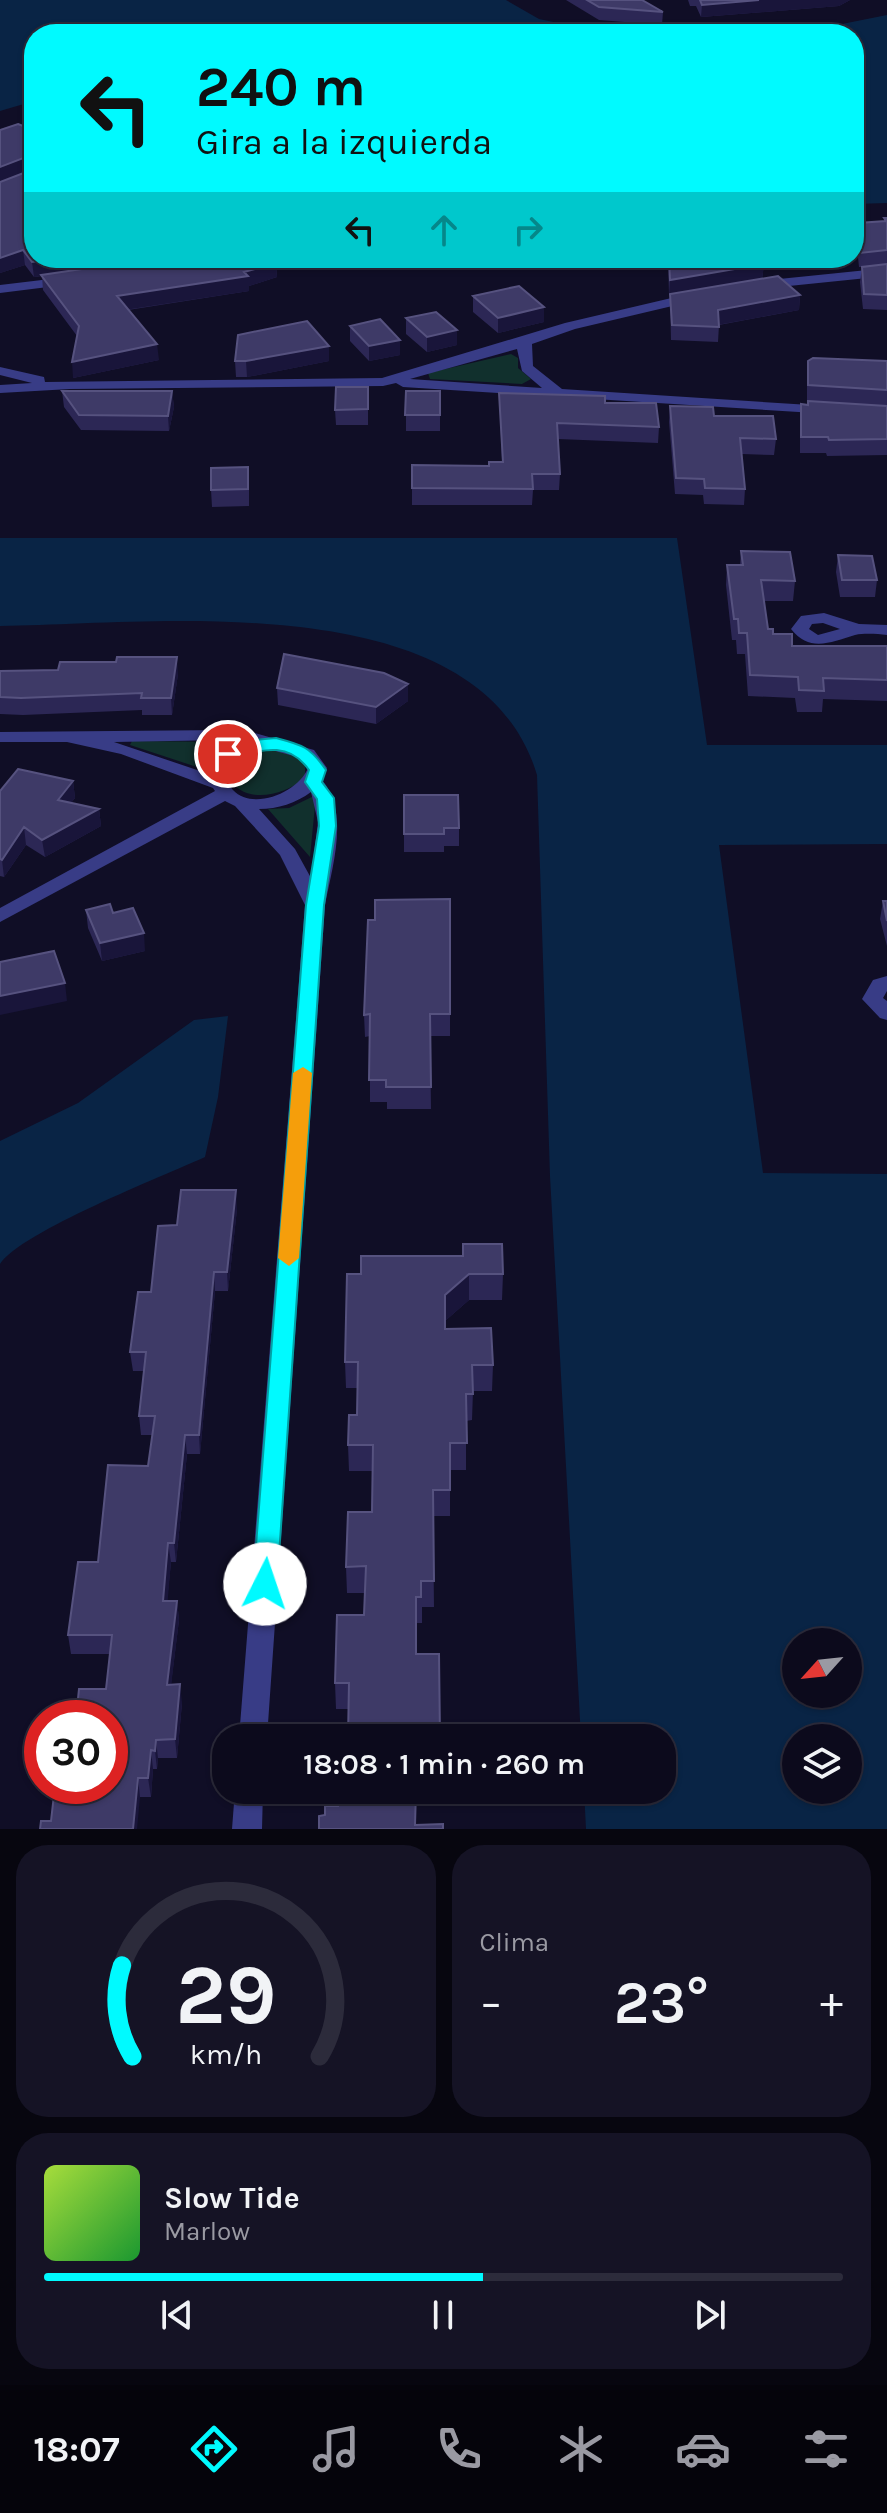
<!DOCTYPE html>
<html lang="es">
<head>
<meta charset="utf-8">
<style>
	:root { --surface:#0c0a1c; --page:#151325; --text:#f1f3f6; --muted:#9a9aa3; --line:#2c2b3b; --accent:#00faff }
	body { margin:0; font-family:Karla,sans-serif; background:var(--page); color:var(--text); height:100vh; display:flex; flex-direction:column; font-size:30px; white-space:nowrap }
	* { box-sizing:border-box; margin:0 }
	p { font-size:26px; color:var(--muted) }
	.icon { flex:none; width:44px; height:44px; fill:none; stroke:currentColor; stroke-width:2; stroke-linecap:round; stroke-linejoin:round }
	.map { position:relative; height:1829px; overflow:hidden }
	.side { display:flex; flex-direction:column; gap:16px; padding:16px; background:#07060f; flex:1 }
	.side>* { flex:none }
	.top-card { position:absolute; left:24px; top:24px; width:840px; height:244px; border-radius:32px; box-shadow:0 2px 6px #0004,0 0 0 2px var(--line); background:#00faff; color:#111; overflow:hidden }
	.needle { width:52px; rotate:243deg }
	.buttons { position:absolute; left:782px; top:1628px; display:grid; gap:16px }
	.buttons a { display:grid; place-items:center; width:80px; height:80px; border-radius:50%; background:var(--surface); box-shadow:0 2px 6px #0004,0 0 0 2px var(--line); font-size:40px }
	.speed { position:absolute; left:24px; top:1700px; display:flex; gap:16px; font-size:40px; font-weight:700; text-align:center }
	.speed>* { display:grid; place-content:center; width:104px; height:104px; border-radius:50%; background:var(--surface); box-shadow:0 2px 6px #0004,0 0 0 2px var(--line); line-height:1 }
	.speed .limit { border:12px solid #d22; background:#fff; color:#111 }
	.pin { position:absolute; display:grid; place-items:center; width:68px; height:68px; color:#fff; margin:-34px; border:4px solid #fff; border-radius:50%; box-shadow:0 2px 8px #0007 }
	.me { position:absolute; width:88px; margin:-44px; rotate:4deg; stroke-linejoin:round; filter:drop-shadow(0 0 6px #0008) }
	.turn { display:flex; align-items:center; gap:28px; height:168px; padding:0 40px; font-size:36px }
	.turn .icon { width:104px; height:104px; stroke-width:2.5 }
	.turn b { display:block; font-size:56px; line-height:68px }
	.lanes { display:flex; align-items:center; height:76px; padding:0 40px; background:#0003; justify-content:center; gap:40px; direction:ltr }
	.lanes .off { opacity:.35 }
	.big { font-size:60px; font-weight:600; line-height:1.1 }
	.side .widget { flex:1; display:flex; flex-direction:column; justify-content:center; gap:12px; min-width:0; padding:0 28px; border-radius:32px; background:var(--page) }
	.side .dial { align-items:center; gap:0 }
	.dial svg { height:208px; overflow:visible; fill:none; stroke:var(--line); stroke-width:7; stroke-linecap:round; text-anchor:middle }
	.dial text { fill:var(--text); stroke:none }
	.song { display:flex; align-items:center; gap:24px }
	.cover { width:96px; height:96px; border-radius:12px; background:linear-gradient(135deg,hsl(80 70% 55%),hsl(130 70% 35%)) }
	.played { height:8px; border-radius:4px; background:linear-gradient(90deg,var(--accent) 55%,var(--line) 55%) }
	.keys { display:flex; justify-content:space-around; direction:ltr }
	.heat { display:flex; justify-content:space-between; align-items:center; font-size:44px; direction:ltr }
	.side .tiles { flex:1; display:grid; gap:16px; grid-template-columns:1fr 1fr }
	.widget:last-child { grid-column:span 2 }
	.trip { position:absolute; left:212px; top:1724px; width:464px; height:80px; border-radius:32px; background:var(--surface); box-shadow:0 2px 6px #0004,0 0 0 2px var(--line); font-weight:600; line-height:80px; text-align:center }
	.tabs { display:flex; height:128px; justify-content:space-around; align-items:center; background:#05040b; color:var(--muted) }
	.tabs .icon { width:56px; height:56px }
	.tabs .active { color:var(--accent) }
	.tabs b { font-size:36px; color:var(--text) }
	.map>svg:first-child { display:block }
	.green { fill:#11302d }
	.water { fill:#092445; fill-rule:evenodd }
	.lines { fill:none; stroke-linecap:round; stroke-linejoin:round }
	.minor { fill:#383c86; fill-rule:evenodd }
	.wall { fill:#2c2755 }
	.shaded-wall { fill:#19153a }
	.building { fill:#3e3a67; stroke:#56527f; stroke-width:2 }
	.route { fill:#00faff; stroke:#00a2a6; stroke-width:2 }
	.slow { fill:#f59e0b }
</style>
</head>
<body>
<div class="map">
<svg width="887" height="1829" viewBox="0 0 887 1829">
	<rect width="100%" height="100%" fill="#100e26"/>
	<!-- green -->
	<path class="green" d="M511,354L518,358V368L531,379L522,384L430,379L428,373Z
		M132,741L233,742L212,757L206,770L130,745Z
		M268,748L300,757L305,764V778C283,796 244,806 227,776C229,754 250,751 268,748Z
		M316,795L310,857L268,809L289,808Z"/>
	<!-- water -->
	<path class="water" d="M0,0H506L539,19L611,34H34V101L0,111Z
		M887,15V203L854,204V34H792Z
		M0,538H677L707,745H887V844L719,845L763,1173L887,1174V1829H586L584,1790H662V1738H581L550,1176L537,775C480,583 155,624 0,626ZM796,1642H848V1694H796ZM796,1738H848V1790H796Z
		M228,1016L218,1097L205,1157C163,1176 21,1232 0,1264V1141L78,1103L194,1020Z"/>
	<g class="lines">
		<!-- minor -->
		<path class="minor" d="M887,268V276L760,289L753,285L760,281Z
			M67,277L74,281L72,284L0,293V285Z
			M697,292L704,296L702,299L575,329L532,344L533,366L562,389L826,406L831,408V414L403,387L396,383L383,386L70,389L0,393V385L32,383L0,375V367L44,377L45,382L382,378L565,323ZM517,349L522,371L542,388L410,379Z
			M824,613L859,624L887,625V635C877,634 865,633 855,635C831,642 810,653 791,629L801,616ZM823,623L840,629L818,635L809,629L812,624Z
			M227,730L251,732L314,750L327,768L322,780C350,813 332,867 325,905L267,1738H239L305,905L280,855L235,806L225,801L0,922V908L215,791L213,788L121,754L67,742H0V732ZM227,740L244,742L219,754L206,773L114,742ZM268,749L301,758L308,768C299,791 254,812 233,790C229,786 227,778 224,773C234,756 249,751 268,749ZM311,792L318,822L311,878L295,849L259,809C278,809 296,803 311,792Z
			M887,976V991L883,998L887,1001V1020L880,1018L862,999L873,980Z
			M235,1790H263L262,1829H232Z"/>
	</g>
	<!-- wall -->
	<path class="wall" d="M566,0H642L663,12L662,25L599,20Z
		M688,0H850L839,6L701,17L696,6H690Z
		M34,124V258L276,263L277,277L249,286V291L128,310L159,360L73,378L77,336L43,290L42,276L34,277L25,265L0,273V182L23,126Z
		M884,218H887V310L863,309L860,282L862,267H859L856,238L858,223L884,221Z
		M340,258H381L354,265L343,261Z
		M668,258H810V259L764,265L762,279L800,295L799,310L719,325L718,342L671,340L670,295H669Z
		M473,296L544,322L498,333L473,312Z
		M406,318L457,345L427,352L406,334Z
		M350,326L400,355L369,361L350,341Z
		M329,346V361L247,377H236L235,361Z
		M808,361H887V455L827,456L826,453H800V420L801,404L807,405V377Z
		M368,387V425H336L335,410Z
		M62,391H172L174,407L169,431L81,430L64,407Z
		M406,391H440V431H406Z
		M499,393L605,403L659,427L658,443L558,439L560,474L559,490H533L532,505H412V465L489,466L502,462Z
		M670,406L714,416L776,439L774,455L742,454L745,489L744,505L704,504L703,495L675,494L669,422Z
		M249,483V506L212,507L211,490Z
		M741,551L795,581L793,601H764L768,629L773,634L792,646H887V701L823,699L822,712H797L795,698L748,696L745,654H737L736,640H732L726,585L727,565H740Z
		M838,555L877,580L875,597H840L836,572Z
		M0,671L178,674L172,715H142V710L23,715L0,714Z
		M277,688L408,701L376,724L278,705Z
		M73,781L75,798L71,803L99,809L101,826L45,857L26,845L4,877L0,876V791Z
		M404,795L459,828V846H444V852H404Z
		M450,899V1036H430L431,1109H387V1102H370V1036L365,1037L364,1015Z
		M883,901H887V946L880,919Z
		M86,910L113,913L145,951L102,961L88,928Z
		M237,1209L228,1291H215L200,1454H187L176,1562H171L167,1601H177L179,1620L171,1684L182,1703L177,1758H158L157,1769H153L151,1797H140L51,1821L110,1786L106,1689L110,1654H71L68,1635L98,1562L148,1466L152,1435H141L139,1416L144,1371H133L130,1352L151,1292L177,1225Z
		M347,1274H503L502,1300H469L445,1321V1329L493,1365L492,1391H473L472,1420L466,1421V1470H450V1516H433L434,1607H422V1623H416L349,1709H336L335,1683L364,1615L365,1593H347L346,1567L372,1512V1471H349L348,1445L357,1415L358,1388H346L345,1362Z
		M339,1790H441V1796L416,1797V1825L443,1829L325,1815L338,1806Z"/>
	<!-- shaded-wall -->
	<path class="shaded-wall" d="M759,0H850L839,6L701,17L702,5Z
		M31,155L33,169L0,182V167Z
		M23,250L25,265L0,273V258Z
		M61,258H162L34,277L32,262Z
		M353,258H381L354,265Z
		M749,258H810V259L764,265L762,279L669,295L670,280Z
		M276,263L277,277L249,286V291L118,311L117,296L244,272Z
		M800,295L799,310L717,325L718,310Z
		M544,307V322L498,333V318Z
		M457,330V345L427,352V337Z
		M400,340V355L369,361V346Z
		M157,344L159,360L73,378L72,362Z
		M329,346V361L247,377L246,361Z
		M172,391L174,407L169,431L168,416Z
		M177,657L178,674L172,715L171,698Z
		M408,684V701L376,724V707Z
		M73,781L75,798L60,817L58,800Z
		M99,809L101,826L45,857L42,840Z
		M24,827L26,845L4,877L2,860Z
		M144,933L145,951L102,961L100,943Z
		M65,983L67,1001L0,1015V996Z
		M236,1190L237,1209L228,1291L227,1272Z
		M214,1272L215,1291L200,1454L199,1435Z
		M469,1274V1300L445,1321V1295Z
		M185,1435L187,1454L176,1562L174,1543Z
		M168,1543L171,1562L166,1620L163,1601Z
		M177,1601L179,1620L169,1703L167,1685Z
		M180,1684L182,1703L177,1758L175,1739Z
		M156,1740L158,1758L157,1769L155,1751Z
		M151,1750L153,1769L151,1797L148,1778Z
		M138,1778L140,1797L137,1829H133Z"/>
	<!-- building -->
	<path class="building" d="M587,0H642L663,12L599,7Z
		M700,0H759L702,5Z
		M18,124L23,126L34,124V157L31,155L0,167V130Z
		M34,169V258H61L32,262L23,250L0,258V182Z
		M884,218H887V250L860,253L858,223L886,221Z
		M157,258H269L276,263L244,272L248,276L117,296L157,344L72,362L79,326L41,275Z
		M669,258H756L764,264L670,280Z
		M887,264V295L864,294L862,267Z
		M778,276L800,295L718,310L719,327L672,325L670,294Z
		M519,286L544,307L498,318L473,296Z
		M436,312L457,330L427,337L406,318Z
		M380,319L400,340L369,346L350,326Z
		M307,321L329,346L246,361H235L238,335Z
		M813,358L887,361V390L808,385V361Z
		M336,387H368V409L335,410Z
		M62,391H172L168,416L79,415Z
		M406,391H440V415H405Z
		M499,393L605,396V403H656L659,427L557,423L560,474H532L533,489L412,488V465L489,466V462H503Z
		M808,401L887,406V439L829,440L828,437H801V404L808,405Z
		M670,406L713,407L714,416H773L776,439L740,438L745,489L705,488L704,479L676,478Z
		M248,467V489L211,490V468Z
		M741,551L790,552L795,581L761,580L768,629H773V634H792V646H887V680L823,678L824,691L799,690L798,677L750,675L747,633H739L738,619H734L727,565H743Z
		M838,555L872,556L877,580H842Z
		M284,654L384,673L408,684L376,707L277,688Z
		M117,657H177L171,698H141L142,693L21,698L0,697V671L58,670L60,662H116Z
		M18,769L73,781L58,800L99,809L42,840L24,827L2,860L0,859V791Z
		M404,795H458L459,828H444V834H404Z
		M450,899V1014H430L431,1087H386V1080H369L370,1014L364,1015L368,920H375V900Z
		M883,901H887V921Z
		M110,904L113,913L133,908L144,933L100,943L86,910Z
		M54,951L65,983L0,996V962Z
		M181,1190H236L227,1272H214L199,1435H185L174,1543H168L163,1601H177L167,1685L180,1684L175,1739L156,1740L155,1751L151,1750L148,1778H138L133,1829H40L41,1821H51L55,1786H110V1718H76L79,1689H106L112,1635H68L78,1562H98L108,1465L148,1466L155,1416H139L146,1352H130L138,1292H151L158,1226L177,1225Z
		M463,1244H502L503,1274H469L445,1295V1329L491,1328L493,1365H472L473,1394H466L467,1443H450V1490H433L434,1581H421V1597H416V1654H439L440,1738H348L349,1683H335L337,1615H364L366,1566L346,1567L348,1512H372L373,1445H348L349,1415H357L358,1362H345L347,1274H361V1256H463Z
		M339,1790H416L415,1825L443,1824V1829H319V1816L325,1815V1806H338Z"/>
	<!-- route -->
	<path class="route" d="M276,738C303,745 310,747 326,770L322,782L334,798L336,826L324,905L277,1584L273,1591L265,1594L256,1591L253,1584L306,905L319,826L317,799L305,782L309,770C287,739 260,751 228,759L220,754L253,740Z"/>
	<!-- slow -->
	<path class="slow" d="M303,1067L312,1073L299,1258L289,1266L278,1258L293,1073Z"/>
</svg>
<div class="buttons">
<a><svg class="needle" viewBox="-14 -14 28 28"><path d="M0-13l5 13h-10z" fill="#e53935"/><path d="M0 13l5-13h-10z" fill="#9a9aa3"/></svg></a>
<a><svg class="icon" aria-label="layers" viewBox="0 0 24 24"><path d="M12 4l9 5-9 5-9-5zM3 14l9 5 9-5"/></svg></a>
</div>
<div class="speed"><div class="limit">30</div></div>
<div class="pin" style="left:228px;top:754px;background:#d93025"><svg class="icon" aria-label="arrive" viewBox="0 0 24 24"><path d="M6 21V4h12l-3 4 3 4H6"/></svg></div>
<svg class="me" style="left:265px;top:1584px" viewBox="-20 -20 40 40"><circle r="19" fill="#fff"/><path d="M0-13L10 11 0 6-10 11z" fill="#00faff"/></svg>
<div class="trip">18:08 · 1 min · 260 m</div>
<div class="top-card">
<div class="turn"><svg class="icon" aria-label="left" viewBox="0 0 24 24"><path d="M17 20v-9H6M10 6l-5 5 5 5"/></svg><div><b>240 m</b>Gira a la izquierda</div></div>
<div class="lanes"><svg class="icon" aria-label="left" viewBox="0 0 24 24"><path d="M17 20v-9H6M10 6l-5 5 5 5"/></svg><svg class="icon off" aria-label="ahead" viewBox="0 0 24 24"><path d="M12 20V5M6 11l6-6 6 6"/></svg><svg class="icon off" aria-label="right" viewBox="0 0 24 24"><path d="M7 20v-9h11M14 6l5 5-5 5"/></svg></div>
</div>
</div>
<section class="side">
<div class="tiles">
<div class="widget dial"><svg viewBox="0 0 100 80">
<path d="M14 69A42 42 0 1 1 86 69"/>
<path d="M14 69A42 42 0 0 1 10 34" stroke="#00faff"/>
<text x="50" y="56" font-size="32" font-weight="700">29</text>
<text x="50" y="72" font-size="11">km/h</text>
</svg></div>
<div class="widget"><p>Clima</p>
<div class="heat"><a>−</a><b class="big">23°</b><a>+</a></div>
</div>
<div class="widget">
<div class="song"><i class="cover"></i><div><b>Slow Tide</b><p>Marlow</p></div></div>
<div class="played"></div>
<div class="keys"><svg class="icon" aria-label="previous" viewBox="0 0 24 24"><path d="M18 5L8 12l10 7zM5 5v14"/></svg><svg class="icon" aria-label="pause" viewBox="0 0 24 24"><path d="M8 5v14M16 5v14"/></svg><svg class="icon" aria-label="next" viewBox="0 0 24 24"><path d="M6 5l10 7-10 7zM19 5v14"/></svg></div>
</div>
</div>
</section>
<nav class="tabs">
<b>18:07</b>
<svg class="icon active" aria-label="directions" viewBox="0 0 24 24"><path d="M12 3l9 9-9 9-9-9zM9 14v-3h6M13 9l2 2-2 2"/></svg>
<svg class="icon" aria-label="music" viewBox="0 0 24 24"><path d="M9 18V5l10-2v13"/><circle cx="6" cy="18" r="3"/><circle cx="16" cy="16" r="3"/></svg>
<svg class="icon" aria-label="phone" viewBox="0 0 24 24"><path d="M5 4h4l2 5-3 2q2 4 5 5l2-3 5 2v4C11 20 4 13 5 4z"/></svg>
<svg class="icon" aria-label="climate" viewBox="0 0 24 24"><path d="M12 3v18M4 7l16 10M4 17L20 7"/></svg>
<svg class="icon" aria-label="car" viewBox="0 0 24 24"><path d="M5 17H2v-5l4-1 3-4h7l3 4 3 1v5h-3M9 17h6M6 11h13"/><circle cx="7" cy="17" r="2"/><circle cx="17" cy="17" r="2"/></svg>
<svg class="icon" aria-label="filters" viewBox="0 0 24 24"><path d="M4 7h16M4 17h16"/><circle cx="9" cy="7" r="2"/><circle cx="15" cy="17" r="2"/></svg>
</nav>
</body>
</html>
